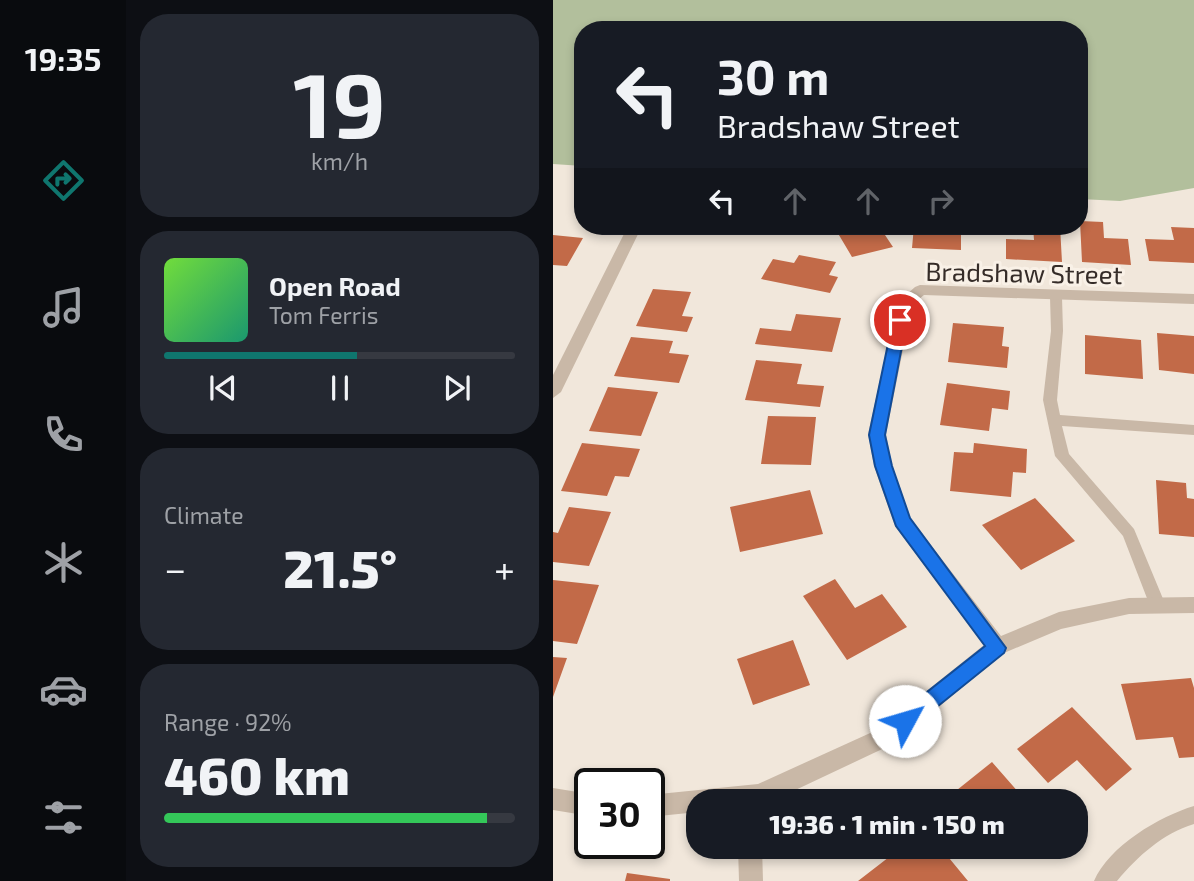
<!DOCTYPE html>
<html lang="en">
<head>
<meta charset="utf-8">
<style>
	:root { --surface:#171b24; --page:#242831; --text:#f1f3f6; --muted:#9ea1a6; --line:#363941; --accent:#0f766e }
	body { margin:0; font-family:"Exo 2",sans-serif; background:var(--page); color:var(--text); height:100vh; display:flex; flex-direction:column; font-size:26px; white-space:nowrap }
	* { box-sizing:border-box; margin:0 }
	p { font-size:23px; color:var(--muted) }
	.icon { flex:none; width:38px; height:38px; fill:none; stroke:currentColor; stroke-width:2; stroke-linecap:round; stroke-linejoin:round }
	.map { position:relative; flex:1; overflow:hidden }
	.drawer { display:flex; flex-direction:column; gap:14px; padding:14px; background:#0d0f14; width:427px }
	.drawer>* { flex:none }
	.top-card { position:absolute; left:21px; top:21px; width:514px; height:214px; border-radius:28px; box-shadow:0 4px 10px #0003; background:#171b24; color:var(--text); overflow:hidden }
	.speed { position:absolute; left:21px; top:768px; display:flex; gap:14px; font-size:35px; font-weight:700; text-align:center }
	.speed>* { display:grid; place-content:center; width:91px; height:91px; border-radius:50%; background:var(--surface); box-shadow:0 4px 10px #0003; line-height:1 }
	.speed .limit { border:4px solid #111; border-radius:10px; background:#fff; color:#111 }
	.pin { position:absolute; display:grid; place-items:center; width:60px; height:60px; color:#fff; margin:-30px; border:4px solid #fff; border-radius:50%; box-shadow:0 2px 7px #0007 }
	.me { position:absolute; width:77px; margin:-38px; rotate:51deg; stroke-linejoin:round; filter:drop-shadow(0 0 5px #0008) }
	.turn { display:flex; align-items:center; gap:24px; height:147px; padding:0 28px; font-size:32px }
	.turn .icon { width:91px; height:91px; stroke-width:2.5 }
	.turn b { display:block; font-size:49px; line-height:60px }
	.lanes { display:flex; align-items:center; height:66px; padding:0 28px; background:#0003; justify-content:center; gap:35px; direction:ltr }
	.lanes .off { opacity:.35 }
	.big { font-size:52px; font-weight:800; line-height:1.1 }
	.drawer .card { flex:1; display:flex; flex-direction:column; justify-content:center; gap:10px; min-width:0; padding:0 24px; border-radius:28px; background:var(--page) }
	.drawer .dial { align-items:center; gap:0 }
	.dial b { font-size:91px; line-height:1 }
	.song { display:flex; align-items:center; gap:21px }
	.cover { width:84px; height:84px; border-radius:10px; background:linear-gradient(135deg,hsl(100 70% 55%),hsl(160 70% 35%)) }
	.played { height:7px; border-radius:4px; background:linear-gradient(90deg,var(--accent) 55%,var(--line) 55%) }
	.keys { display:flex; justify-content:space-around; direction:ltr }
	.heat { display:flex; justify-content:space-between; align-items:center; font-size:38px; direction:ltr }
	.charge { height:10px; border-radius:5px; background:linear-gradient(90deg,#34c759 92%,var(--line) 0) }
	.trip { position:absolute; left:133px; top:789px; width:402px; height:70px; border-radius:28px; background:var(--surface); box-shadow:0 4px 10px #0003; font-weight:800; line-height:70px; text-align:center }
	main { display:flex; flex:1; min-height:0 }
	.tabs { display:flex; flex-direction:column; width:126px; justify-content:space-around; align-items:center; background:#090b0e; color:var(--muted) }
	.tabs .icon { width:49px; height:49px }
	.tabs .on { color:var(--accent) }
	.tabs b { font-size:32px; color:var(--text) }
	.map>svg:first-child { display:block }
	.green { fill:#b2bf9c }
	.building { fill:#c26a48 }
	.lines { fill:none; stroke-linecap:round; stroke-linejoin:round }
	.lane { fill:#c9b8a7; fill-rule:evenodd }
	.street { fill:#c9b8a7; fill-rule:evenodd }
	.route { fill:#1a73e8; stroke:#114b97; stroke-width:2 }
	.labels { text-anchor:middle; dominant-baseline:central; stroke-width:6; stroke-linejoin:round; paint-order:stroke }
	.street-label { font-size:26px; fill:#352c28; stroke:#f9f1e7 }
</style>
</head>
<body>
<main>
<nav class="tabs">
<b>19:35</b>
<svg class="icon on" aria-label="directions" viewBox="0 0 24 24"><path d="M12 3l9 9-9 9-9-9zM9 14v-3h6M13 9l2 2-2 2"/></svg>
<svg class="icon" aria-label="music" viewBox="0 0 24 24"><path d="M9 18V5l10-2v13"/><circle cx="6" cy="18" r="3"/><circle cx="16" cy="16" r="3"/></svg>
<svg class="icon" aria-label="phone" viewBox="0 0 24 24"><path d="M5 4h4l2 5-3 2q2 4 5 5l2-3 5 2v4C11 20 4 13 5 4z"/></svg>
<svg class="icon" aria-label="climate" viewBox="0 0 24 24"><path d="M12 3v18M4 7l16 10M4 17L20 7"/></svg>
<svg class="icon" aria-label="car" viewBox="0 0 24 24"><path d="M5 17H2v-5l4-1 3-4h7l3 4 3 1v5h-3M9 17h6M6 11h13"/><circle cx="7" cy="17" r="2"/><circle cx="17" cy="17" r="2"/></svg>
<svg class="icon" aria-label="filters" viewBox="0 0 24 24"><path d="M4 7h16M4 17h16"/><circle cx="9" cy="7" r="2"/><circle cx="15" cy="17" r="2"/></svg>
</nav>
<section class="drawer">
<div class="card dial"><b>19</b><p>km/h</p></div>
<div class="card">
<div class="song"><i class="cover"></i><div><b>Open Road</b><p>Tom Ferris</p></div></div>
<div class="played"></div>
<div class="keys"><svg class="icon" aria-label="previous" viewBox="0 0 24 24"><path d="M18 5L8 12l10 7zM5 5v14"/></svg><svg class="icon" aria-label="pause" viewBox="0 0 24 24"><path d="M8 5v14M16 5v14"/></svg><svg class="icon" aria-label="next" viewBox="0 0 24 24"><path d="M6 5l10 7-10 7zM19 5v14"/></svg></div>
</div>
<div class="card"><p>Climate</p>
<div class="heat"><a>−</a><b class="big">21.5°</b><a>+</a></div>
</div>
<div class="card"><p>Range · 92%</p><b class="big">460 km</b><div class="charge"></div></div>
</section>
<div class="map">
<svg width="641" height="881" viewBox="0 0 641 881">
	<rect width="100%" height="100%" fill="#f1e7db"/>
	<!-- green -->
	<path class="green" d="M0,0H641V188L567,201L527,199V30H30V166L0,164Z"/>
	<!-- building -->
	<path class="building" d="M527,221L550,222L551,238L575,239L578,265L529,262Z
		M301,226H326L340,247L299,257L283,230Z
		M361,226H415V230H408V250L359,248Z
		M480,226H507L509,262L453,259V239L481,240Z
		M618,227L641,228V263L596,261L592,239L621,240Z
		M0,235L30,238L14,266L0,265Z
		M246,255L283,262L276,275L285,277L277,293L208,279L220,259L241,263Z
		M100,289L138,292L129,316L140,317L134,332L83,326Z
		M243,314L288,318L279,352L202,344L207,328L238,331Z
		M400,323L451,327L449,346L456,347L454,368L395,362Z
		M604,333L641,336V374L606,370Z
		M532,335L588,340L590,379L532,374Z
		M78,337L120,341L116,353L136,355L126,383L61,376Z
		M203,360L249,364L244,384L271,386L267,407L192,400Z
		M394,383L457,391L455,410L439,408L436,431L387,425Z
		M55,387L105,392L88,436L36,431Z
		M215,416L263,417L258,465L208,464Z
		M29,443L87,449L76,477L62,476L54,496L8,491Z
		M421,443L474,449L473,473L460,472L458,497L397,491L401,452L420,453Z
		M603,480L633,483L634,498L641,499V537L606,534Z
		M257,490L270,534L187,552L177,507Z
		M482,498L522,541L468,570L429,525Z
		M16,507L58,512L36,566L0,562V532L5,533Z
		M282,579L302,608L329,594L354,627L294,660L250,596Z
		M0,580L46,585L24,644L0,641Z
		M240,640L257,685L200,705L184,659Z
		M0,657L14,658L0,697Z
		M638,678L641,688V757L626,758L620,737L583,740L568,684Z
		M519,707L579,769L553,791L524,760L495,783L464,749Z
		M439,762L474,802H389Z
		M349,847H387L415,881H305Z
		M74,873L117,879V881H72Z"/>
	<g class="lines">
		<!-- lane -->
		<path class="lane" d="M503,293L509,297L510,331L504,400L507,415L641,425V435L509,426L516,454L581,529L613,606L611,611L605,613L599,611L597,606L570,536L502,456L490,400L498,331L497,297Z
			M641,806V824C609,834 585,856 564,881H541C556,846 607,816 641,806Z"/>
		<!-- street -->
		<path class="street" d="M75,226H89L8,392L0,398V375Z
			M367,285L641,294V304L371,295L359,305L333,434L339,466L357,518L448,636L506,612L576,598L641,597V613L576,614L508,629L451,653L342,743L217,802H145V812L96,817V795L205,784L326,729L431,645L342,526L321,466L315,434L344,303L362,287Z
			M0,788L37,794V816L0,810Z
			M185,847H209L210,881H186Z"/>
	</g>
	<!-- route -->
	<path class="route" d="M347,316L354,320L332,435L339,466L357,518L453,648L451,653L359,727L352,730L345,727L342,721L345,715L432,646L343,526L322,466L316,435L340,320Z"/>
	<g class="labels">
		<!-- street labels -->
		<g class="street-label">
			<text transform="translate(471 272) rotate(1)">Bradshaw Street</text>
		</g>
	</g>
</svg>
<div class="speed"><div class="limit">30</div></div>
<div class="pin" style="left:347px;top:320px;background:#d93025"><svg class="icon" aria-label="arrive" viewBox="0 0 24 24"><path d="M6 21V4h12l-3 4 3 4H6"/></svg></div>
<svg class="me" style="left:352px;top:721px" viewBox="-20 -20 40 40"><circle r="19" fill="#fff"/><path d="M0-13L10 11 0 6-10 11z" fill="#1a73e8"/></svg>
<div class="trip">19:36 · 1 min · 150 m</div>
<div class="top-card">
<div class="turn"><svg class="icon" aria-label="left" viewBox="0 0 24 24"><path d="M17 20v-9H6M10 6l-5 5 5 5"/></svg><div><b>30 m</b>Bradshaw Street</div></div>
<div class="lanes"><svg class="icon" aria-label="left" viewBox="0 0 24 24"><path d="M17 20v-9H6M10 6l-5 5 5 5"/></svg><svg class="icon off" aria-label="ahead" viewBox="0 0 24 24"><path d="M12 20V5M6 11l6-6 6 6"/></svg><svg class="icon off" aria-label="ahead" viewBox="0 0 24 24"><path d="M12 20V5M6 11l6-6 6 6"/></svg><svg class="icon off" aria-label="right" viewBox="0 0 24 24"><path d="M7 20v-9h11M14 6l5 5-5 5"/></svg></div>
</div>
</div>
</main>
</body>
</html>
